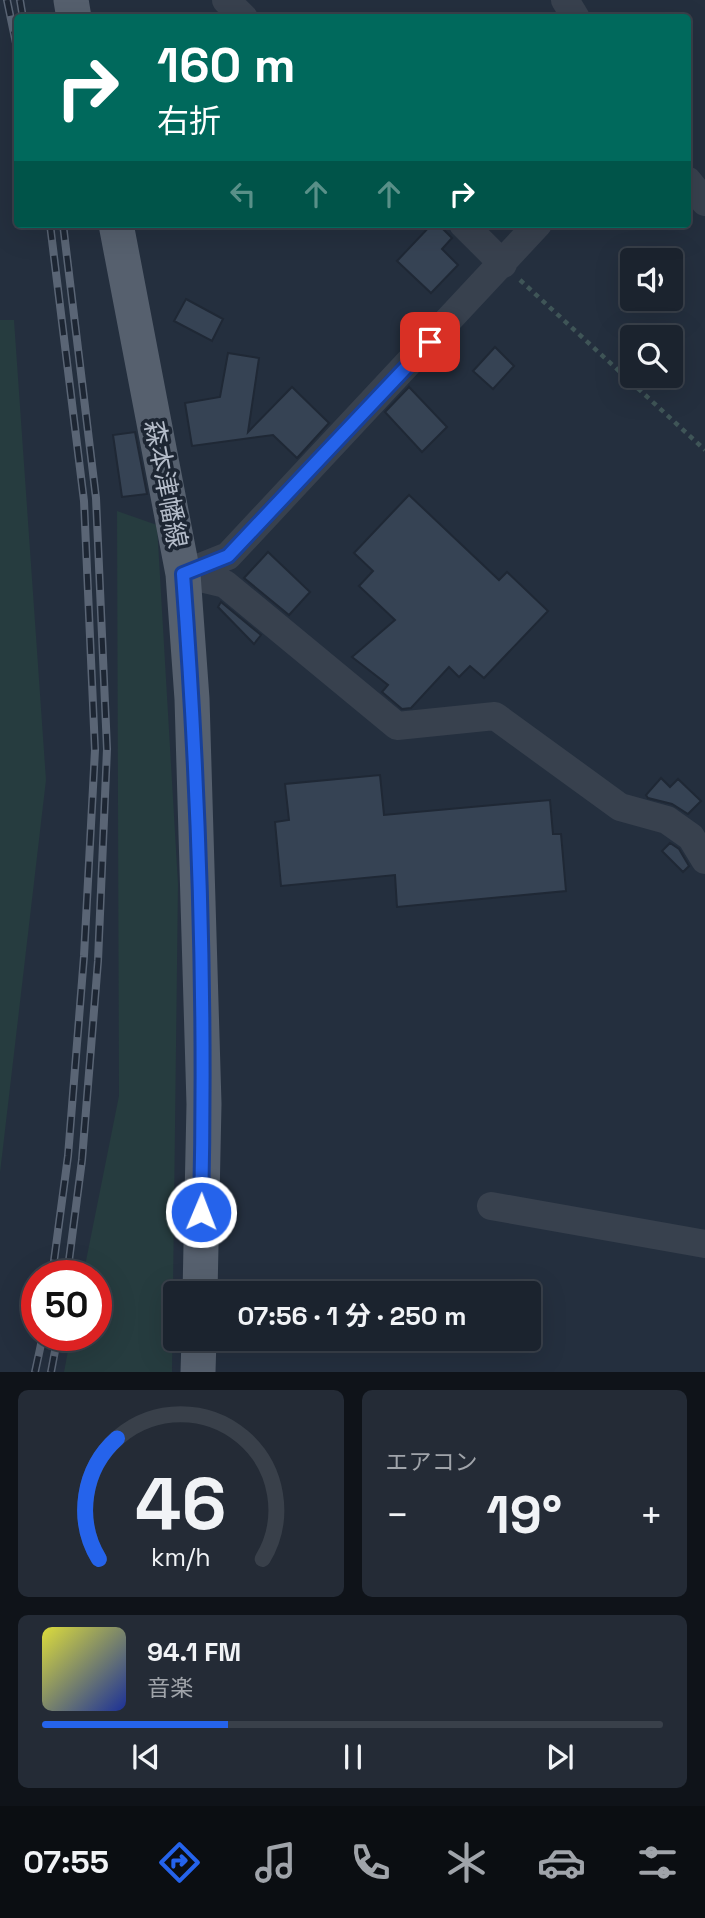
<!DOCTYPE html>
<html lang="ja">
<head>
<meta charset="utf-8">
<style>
	:root { --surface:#1b232e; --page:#242b36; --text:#f1f3f6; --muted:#a0a4aa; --line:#39404a; --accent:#2563eb }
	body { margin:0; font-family:"Space Grotesk","Noto Sans JP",sans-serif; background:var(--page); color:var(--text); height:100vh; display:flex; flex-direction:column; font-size:26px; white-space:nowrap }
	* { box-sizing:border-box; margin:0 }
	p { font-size:23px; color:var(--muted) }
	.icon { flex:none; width:38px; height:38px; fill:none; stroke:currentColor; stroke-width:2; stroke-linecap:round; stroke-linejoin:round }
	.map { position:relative; height:1372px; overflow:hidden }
	.side { display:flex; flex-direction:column; gap:18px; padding:18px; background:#0f1319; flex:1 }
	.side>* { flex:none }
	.hud { position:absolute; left:14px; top:14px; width:677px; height:214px; border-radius:7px; box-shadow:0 7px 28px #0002,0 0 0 2px var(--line); background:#00695c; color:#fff; overflow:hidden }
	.buttons { position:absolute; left:620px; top:248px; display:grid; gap:14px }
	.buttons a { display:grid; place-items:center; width:63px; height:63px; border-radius:7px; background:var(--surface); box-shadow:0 7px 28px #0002,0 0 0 2px var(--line); font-size:35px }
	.speed { position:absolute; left:21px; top:1260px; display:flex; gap:14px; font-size:35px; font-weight:700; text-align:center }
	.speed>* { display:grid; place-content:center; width:91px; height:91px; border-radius:50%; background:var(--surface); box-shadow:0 7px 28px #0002,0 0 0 2px var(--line); line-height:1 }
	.speed .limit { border:10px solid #d22; background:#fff; color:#111 }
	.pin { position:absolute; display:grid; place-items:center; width:60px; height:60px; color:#fff; margin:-30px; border-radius:14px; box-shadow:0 4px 10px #0006 }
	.me { position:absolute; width:77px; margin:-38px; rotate:1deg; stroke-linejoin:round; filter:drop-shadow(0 0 5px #0008) }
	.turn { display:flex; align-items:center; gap:24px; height:147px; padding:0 28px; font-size:32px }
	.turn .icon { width:91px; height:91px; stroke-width:2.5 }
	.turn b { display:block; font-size:49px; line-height:60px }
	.lanes { display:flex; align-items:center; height:66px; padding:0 28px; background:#0003; justify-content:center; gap:35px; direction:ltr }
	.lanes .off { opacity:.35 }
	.big { font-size:52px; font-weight:700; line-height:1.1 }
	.side .widget { flex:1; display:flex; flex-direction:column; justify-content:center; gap:10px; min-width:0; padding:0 24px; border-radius:10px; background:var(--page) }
	.side .dial { align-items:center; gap:0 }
	.dial svg { height:182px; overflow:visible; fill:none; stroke:var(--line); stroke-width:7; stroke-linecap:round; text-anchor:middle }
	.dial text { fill:var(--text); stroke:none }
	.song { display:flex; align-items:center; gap:21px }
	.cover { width:84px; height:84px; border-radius:10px; background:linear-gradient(135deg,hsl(60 70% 55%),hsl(230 70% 35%)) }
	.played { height:7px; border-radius:4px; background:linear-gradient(90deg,var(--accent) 30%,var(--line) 30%) }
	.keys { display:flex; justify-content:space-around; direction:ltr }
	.heat { display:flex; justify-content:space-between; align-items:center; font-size:38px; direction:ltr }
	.side .tiles { flex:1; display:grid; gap:18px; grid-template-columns:1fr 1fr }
	.widget:last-child { grid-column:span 2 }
	.trip { position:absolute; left:163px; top:1281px; width:378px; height:70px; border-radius:7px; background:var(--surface); box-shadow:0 7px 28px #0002,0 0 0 2px var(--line); font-weight:700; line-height:70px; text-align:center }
	.menu { display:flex; height:112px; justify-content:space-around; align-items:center; background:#0b0e12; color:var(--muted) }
	.menu .icon { width:49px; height:49px }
	.menu .current { color:var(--accent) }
	.menu b { font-size:32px; color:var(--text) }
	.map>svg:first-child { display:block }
	.green { fill:#263c3f }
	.building { fill:#364354; stroke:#1f2835; stroke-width:2 }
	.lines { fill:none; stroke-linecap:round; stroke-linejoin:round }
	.path { stroke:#3f5557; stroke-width:4.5; stroke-dasharray:5 5; stroke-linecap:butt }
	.minor { stroke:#38414e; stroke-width:28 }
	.major { stroke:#56606e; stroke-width:35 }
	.rail-casing { stroke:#5a6575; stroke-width:8 }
	.rail { stroke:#1d2633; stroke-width:5; stroke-dasharray:16; stroke-linecap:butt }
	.route-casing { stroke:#184099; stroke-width:18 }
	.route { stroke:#2563eb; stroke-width:12 }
	.labels { text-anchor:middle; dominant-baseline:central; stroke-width:7; stroke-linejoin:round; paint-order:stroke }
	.street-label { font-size:26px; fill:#b4bcc9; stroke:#1d2633 }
</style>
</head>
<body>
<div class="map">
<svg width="705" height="1372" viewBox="0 0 705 1372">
	<rect width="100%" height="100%" fill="#242f3e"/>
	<!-- green -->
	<path class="green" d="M0,320H14L46,780L0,1173Z
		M117,511L157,525L178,884L172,1372H64L71,1335H96V1276H83L119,1096Z"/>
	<!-- building -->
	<path class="building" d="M432,224H438L452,238L442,249L458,265L431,293L397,261Z
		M186,299L223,319L212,341L174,321Z
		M495,347L514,366L493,389L473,371Z
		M228,353L259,358L248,432L292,387L329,423L297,458L273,435L192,446L185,403L220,397Z
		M409,387L447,427L422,452L385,412Z
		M135,432L147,494L122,497L113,435Z
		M409,495L499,580L507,572L548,611L484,678L470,666L459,677L449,667L411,708L402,709L382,692L388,685L352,657L395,620L359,586L373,571L354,553Z
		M268,552L310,592L289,615L244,578Z
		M221,602L261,635L254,644L218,607Z
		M380,775L384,815L550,800L553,834H561L566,891L397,907L395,875L281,886L275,822L289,820L285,784Z
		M661,778L670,787L678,779L701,801L688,814L672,804L648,798L646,795Z
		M670,843L679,849L689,866L683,872L662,851Z"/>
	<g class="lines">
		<!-- path -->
		<path class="path" d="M520,280L705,450"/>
		<!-- minor -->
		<path class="minor" d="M226,0L244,18
			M565,0L576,18
			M688,181L705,202
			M463,224L503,264
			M183,574L225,584L397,726L495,716L620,807L667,820L691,837L705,860
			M183,574L228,556L538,224
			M491,1206L705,1244"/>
		<!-- major -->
		<path class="major" d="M71,0L74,18
			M116,224L183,574L192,699L204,1104L200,1293
			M198,1372L199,1339"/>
		<!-- rail casing -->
		<g class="rail-casing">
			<path id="rail" d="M7,0L18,53
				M20,0L23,18
				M50,224L84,501L95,750L84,956L68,1156L52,1276
				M63,224L96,498L107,749L98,961L82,1160L67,1276
				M35,1372L43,1335
				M51,1372L58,1335"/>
		</g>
		<!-- rail -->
		<use href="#rail" class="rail"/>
	</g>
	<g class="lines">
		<!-- route casing -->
		<g class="route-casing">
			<path id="route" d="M201,1212C206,1000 199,786 183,574L228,556L430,342"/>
		</g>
		<!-- route -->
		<use href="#route" class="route"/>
	</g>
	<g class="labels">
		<!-- street labels -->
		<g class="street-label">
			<text transform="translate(166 484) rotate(79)">森本津幡線</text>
		</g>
	</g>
</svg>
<div class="buttons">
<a><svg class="icon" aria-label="sound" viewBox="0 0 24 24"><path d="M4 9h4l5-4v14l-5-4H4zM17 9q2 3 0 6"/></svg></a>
<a><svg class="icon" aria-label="search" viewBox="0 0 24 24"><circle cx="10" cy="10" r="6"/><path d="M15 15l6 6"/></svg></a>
</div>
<div class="speed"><div class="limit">50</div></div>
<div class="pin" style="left:430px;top:342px;background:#d93025"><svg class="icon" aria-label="arrive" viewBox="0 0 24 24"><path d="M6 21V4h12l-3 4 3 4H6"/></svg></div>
<svg class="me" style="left:201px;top:1212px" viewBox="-20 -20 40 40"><circle r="17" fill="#2563eb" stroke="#fff" stroke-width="3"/><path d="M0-11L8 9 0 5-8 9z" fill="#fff"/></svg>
<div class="trip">07:56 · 1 分 · 250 m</div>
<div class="hud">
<div class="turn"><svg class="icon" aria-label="right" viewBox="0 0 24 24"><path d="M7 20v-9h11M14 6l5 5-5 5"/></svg><div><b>160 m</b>右折</div></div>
<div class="lanes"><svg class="icon off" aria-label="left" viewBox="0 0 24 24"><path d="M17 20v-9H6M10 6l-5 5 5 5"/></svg><svg class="icon off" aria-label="ahead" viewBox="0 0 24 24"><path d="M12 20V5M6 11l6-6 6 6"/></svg><svg class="icon off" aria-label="ahead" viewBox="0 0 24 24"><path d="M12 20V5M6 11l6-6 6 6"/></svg><svg class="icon" aria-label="right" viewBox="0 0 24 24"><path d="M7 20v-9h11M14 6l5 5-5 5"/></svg></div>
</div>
</div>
<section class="side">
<div class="tiles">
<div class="widget dial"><svg viewBox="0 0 100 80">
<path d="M14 69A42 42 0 1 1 86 69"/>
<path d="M14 69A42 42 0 0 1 22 16" stroke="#2563eb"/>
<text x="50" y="56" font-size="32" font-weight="700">46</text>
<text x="50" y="72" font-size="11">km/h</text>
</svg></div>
<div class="widget"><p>エアコン</p>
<div class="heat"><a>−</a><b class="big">19°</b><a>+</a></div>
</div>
<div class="widget">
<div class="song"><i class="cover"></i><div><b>94.1 FM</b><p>音楽</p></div></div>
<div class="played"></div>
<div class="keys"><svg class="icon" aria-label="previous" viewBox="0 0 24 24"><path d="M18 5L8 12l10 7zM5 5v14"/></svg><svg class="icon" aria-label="pause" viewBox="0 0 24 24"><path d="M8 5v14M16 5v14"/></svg><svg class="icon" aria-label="next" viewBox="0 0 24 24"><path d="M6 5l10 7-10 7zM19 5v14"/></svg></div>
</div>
</div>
</section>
<nav class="menu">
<b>07:55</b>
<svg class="icon current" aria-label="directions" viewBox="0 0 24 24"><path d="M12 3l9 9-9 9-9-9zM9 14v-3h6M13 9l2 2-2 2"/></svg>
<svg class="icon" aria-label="music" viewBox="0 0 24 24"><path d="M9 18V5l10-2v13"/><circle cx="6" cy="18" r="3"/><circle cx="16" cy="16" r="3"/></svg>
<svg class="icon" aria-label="phone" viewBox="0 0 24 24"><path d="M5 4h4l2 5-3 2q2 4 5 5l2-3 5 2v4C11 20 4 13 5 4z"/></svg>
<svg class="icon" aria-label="climate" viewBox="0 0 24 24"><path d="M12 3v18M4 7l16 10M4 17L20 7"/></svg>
<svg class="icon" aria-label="car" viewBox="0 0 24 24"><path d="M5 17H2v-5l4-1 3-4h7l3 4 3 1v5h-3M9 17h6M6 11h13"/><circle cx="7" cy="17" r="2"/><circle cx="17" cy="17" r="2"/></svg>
<svg class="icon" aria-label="filters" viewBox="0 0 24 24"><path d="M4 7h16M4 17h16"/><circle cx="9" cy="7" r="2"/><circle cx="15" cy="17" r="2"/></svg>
</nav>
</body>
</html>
